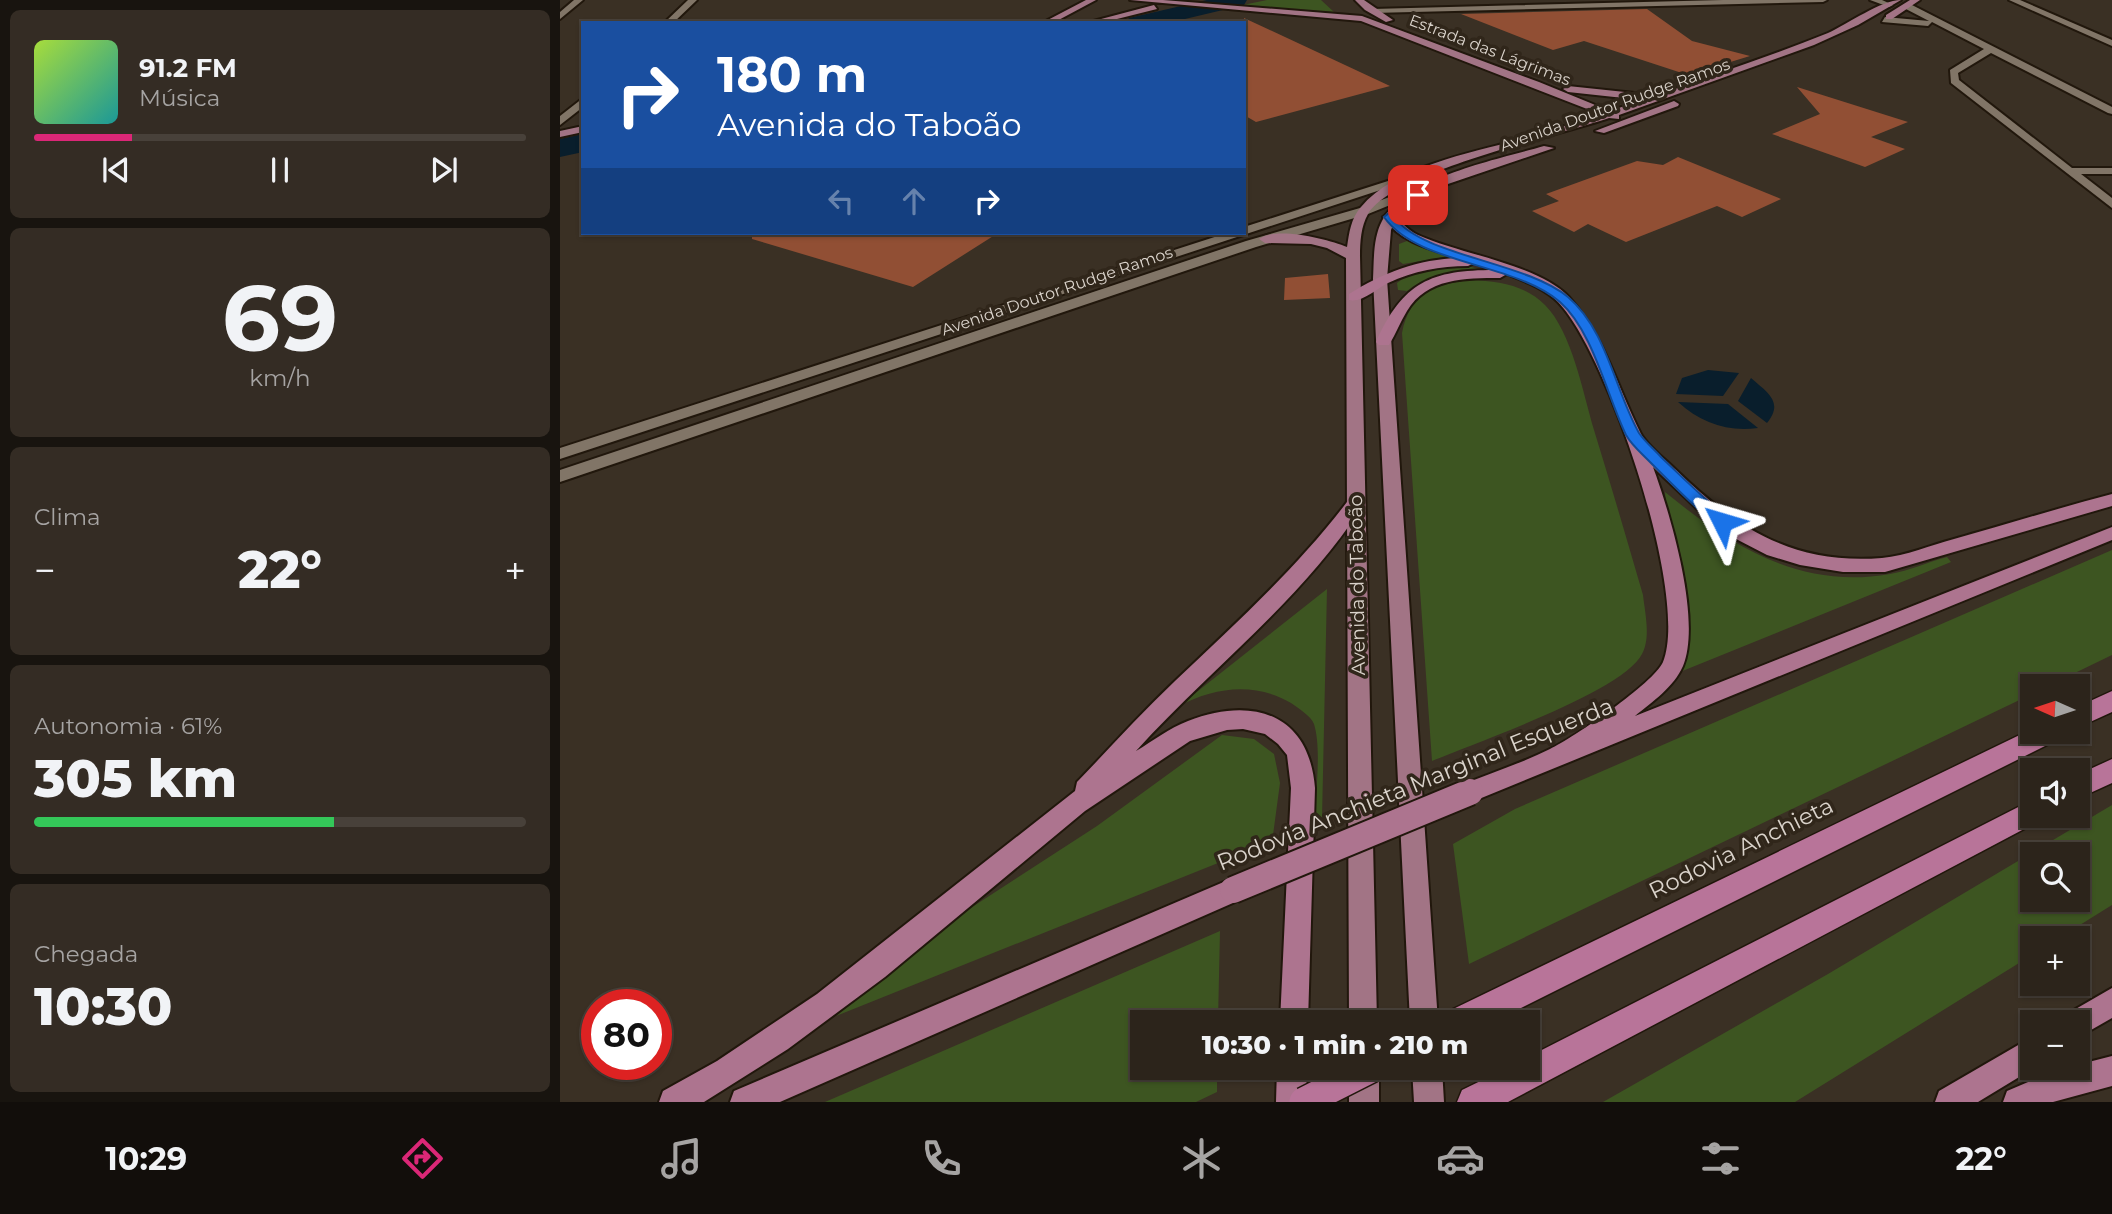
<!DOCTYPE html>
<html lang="pt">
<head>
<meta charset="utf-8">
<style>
	:root { --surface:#2c241b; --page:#342c24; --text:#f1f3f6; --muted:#a6a4a3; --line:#48413a; --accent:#db2777 }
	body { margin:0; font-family:Montserrat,sans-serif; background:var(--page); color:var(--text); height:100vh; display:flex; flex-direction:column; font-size:26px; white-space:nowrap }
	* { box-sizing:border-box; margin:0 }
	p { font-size:23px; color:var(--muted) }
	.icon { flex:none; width:38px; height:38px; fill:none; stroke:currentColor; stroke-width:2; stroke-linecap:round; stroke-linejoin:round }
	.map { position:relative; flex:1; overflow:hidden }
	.sheet { display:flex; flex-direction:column; gap:10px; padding:10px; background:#18140f; width:560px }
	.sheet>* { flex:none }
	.banner { position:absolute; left:21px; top:21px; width:665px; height:214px; border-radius:0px; box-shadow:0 2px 5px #0004,0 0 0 2px var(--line); background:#1a4fa0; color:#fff; overflow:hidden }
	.needle { width:46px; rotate:273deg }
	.controls { position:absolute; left:1460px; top:674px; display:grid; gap:14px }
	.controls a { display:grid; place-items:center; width:70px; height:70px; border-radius:0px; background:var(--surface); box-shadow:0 2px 5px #0004,0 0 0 2px var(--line); font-size:35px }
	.speed { position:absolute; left:21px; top:989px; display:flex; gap:14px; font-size:35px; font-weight:700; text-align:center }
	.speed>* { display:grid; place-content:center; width:91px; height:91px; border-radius:50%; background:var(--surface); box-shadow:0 2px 5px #0004,0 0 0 2px var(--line); line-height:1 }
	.speed .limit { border:10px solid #d22; background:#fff; color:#111 }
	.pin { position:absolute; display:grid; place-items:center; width:60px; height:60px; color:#fff; margin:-30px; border-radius:14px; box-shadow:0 4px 10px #0006 }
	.me { position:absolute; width:77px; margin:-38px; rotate:310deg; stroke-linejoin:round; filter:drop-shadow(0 0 5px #0008) }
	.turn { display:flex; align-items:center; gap:24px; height:147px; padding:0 21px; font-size:32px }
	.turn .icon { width:91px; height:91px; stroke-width:2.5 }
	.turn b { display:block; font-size:49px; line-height:60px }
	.lanes { display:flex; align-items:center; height:66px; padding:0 21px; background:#0003; justify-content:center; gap:35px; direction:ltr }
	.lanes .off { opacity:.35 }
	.big { font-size:52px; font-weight:800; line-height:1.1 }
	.sheet .tile { flex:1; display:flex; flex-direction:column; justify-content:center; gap:10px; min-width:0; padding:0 24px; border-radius:10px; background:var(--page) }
	.sheet .dial { align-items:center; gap:0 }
	.dial b { font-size:91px; line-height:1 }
	.song { display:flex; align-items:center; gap:21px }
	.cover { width:84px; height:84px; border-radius:10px; background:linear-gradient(135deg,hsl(80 70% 55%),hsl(180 70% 35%)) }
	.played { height:7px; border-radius:4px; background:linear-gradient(90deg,var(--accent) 20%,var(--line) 20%) }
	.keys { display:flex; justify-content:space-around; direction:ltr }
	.heat { display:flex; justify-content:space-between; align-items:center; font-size:38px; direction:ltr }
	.charge { height:10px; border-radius:5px; background:linear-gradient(90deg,#34c759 61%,var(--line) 0) }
	.trip { position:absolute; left:570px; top:1010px; width:410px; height:70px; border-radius:0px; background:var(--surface); box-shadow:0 2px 5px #0004,0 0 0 2px var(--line); font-weight:800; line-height:70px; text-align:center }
	.tabs { display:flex; height:112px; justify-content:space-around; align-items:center; background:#120e0b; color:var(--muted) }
	.tabs .icon { width:49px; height:49px }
	.tabs .current { color:var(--accent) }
	.tabs b { font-size:32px; color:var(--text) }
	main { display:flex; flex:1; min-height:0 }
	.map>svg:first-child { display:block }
	.green { fill:#3d5521; fill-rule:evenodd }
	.water { fill:#091e2c }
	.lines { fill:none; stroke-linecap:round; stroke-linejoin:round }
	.river { fill:#091e2c; fill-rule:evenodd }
	.building { fill:#914f34 }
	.minor-casing { stroke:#21170c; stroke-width:4 }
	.tertiary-casing { stroke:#21170c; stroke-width:4 }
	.primary-casing { stroke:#21170c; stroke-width:4 }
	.trunk-casing { stroke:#21170c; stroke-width:4 }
	.motorway-casing { stroke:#21170c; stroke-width:3 }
	.minor { fill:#817567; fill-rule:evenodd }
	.tertiary { fill:#817567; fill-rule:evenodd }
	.primary { fill:#a27485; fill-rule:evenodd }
	.trunk { fill:#ad748f; fill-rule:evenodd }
	.motorway { fill:#b87499; fill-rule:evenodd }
	.trunk-bridge-casing { stroke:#21170c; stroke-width:30; stroke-linecap:butt }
	.motorway-bridge-casing { stroke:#21170c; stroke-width:32; stroke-linecap:butt }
	.trunk-bridge { stroke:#ad748f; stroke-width:26 }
	.motorway-bridge { stroke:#b87499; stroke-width:29 }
	.route { fill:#1a73e8; stroke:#114b97; stroke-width:2 }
	.labels { text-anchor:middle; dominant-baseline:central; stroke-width:7; stroke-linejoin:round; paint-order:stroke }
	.far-street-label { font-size:16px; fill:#dad3cb; stroke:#30261a }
	.street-label { font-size:19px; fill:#dad3cb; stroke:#30261a }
	.near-street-label { font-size:23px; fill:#dad3cb; stroke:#30261a }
</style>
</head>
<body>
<main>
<section class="sheet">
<div class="tile">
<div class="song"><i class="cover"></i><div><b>91.2 FM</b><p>Música</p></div></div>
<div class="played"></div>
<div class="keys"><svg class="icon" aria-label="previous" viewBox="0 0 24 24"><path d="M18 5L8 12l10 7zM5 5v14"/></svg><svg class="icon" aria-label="pause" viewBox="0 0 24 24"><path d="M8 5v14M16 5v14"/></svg><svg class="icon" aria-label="next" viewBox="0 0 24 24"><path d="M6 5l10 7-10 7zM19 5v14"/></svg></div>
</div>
<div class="tile dial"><b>69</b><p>km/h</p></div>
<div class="tile"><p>Clima</p>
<div class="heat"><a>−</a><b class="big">22°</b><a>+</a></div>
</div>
<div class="tile"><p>Autonomia · 61%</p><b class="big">305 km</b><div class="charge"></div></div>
<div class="tile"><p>Chegada</p><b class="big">10:30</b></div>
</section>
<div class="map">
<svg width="1552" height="1102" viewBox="0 0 1552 1102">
	<rect width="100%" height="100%" fill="#3a3024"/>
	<!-- green -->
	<path class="green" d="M707,0H761L774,12L678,6Z
		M847,241L886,254L891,256L843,264L839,261V244Z
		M902,264L918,269C893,281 877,268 847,291L838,290L837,283C855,269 880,267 902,264Z
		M911,280C938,281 965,285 985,305C1012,332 1023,393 1034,430C1051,485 1067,540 1083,595C1085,613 1091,637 1082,654C1064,691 915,743 872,761L842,333C850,293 874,284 911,280Z
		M1105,492C1171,546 1240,590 1330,574C1349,571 1368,562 1387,557L1391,562L1120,672C1135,629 1129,588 1118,544C1114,526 1106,511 1105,492Z
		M1552,550V655L1488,686H1472V694L909,964L893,844L955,809Z
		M767,589L762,819L755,821C755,794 762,750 754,724C751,716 738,708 731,703C695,682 655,687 619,706Z
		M662,735L694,739L714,754L720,783L713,835L693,849L276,1016L403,913L537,826Z
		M1552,805V905L1499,938H1472V955L1235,1102H1043L1268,974ZM1472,854H1517V900H1472Z
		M660,931L658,1022H583V1068H657V1092L636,1102H265Z"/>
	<!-- water -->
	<path class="water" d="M1148,370L1179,373L1163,396L1116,394L1122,378Z
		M1191,378C1208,393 1224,402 1207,423L1178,401Z
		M1118,402L1168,404L1198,428C1167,432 1141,423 1118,402Z"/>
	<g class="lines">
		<!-- river -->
		<path class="river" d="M647,0H687L684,5L608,23H565L569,18Z
			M23,134V152L0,157V139Z"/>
	</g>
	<!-- building -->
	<path class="building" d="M1087,9L1132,41L1190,56L1128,75L1024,41L993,50L901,14Z
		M684,18L830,86L696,122L684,115Z
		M1237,87L1348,122L1311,137L1345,149L1305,167L1212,134L1260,114Z
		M1118,157L1221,199L1182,217L1157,206L1066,242L1028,224L1014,232L972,211L999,201L986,194L1077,161L1103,165Z
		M192,233H438L353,287L192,239Z
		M768,274L770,298L724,300L725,278Z"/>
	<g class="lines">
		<!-- minor casing -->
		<g class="minor-casing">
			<path id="minor" d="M14,0H23L0,19V12Z
				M128,0H137L113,23H104Z
				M1163,0H1267L1263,2L812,13L808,11L812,9Z
				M1310,0H1322L1333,5L1329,7Z
				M1449,0H1460L1552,40V46Z
				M1344,4H1350L1552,107V114L1548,113L1431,53L1398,73L1399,80L1512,168H1552V174H1521L1552,198V208L1391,83L1390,70L1424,49L1372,22L1368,26L1322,22L1325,17L1369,21L1344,8Z
				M23,98V107L0,125V116Z"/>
		</g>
		<!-- tertiary casing -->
		<g class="tertiary-casing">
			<path id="tertiary" d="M853,173L857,174V178L0,459V448L667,233H684V227Z
				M867,183L877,186L808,214L696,247L0,482V470L686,241L800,208Z"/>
		</g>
		<!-- primary casing -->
		<g class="primary-casing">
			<path id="primary" d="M526,0H536L493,23H482Z
				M570,0H603L802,16L979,82L1050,111L1082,100L1008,92L1003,89L1008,86L1084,94L1089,98C1148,76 1209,57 1268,33C1288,24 1321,0 1341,0L1298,25L1254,45L1059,115V119L1049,118C997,136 834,171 808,214C801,226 800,242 800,256L817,1022H789L786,258L767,248L751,244L705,243L699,239C715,226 768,239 787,247C789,233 791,218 801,207C834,167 910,153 958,140C985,132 1013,124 1040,114L801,21Z
				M795,0H804L833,20L826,22L805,10Z
				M1350,0H1360L1332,19H1326V15Z
				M594,5L597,9L541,23H526Z
				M1114,101L1119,104L1118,106L1044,133L1035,131Z
				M23,126V132L0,137V131Z
				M984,146L994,148L885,185L848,206L836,218L831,230L827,279L878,1022H850L813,279C814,260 813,238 822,221C845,177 940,159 984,146Z
				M789,1068H819V1102H789Z
				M852,1068H882L884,1102H854Z"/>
		</g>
		<!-- trunk casing -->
		<g class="trunk-casing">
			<path id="trunk" d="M829,213C839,217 846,230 858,235C899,254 978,264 1009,297C1044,336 1057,386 1080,432C1086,445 1105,459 1116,470C1177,529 1234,565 1322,558C1346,556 1371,545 1394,539C1447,524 1499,508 1552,494V506L1325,572H1283L1240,565L1207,555L1178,540L1150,521L1093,467C1110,513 1142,620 1123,666C1114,687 1092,702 1075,716L1552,527V540L919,799L910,803L901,799L898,792L901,785C931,773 962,763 990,749C1013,738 1094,683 1103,662C1130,596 1047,352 998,302C984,288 964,281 947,274L940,278C905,278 867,278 847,311C840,322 836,334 829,345H819L816,342C843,282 871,270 935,270L914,263L908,266C880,266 854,271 828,283C816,289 802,303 789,300V294C822,273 859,259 899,258C870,249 841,243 823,217Z
				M796,496L805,502C745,598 651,668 576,751C593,741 609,728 628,721C692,696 749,713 755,788L748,1022H720L731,788L727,755L718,744L705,734L683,729L667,730L630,741L525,811L325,977L228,1049L144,1102H99L103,1091L157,1061L257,994L515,791L517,782C550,748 581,713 615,681C677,622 739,566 790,498Z
				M673,878L682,881L686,890L682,899L220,1102H170L174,1091Z
				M1552,988V1018L1517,1038V1022H1503L1507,1014Z
				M1472,1037V1068H1474L1418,1102H1375L1379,1091Z
				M1552,1056V1086L1493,1102H1443L1447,1091L1496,1070L1517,1068V1065Z
				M717,1068H747L746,1102H716Z"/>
		</g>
		<!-- motorway casing -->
		<g class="motorway-casing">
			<path id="motorway" d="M1552,691V712L1517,728V707Z
				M1472,729V732H1502L1499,739L933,1022H884L889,1011Z
				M1552,759V783L1517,799V775Z
				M1472,800V816H1484L1481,820L948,1102H897L902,1090L947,1068H968V1057Z"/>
		</g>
		<!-- minor -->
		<use href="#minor" class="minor"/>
		<!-- tertiary -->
		<use href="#tertiary" class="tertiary"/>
		<!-- primary -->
		<use href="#primary" class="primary"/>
		<!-- trunk -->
		<use href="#trunk" class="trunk"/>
		<!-- motorway -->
		<use href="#motorway" class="motorway"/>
		<!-- trunk-bridge casing -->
		<g class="trunk-bridge-casing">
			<path id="trunk-bridge" d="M673,890L910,792"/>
		</g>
		<!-- motorway-bridge casing -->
		<g class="motorway-bridge-casing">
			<path id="motorway-bridge" d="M744,1102L811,1068"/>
		</g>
		<!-- trunk-bridge -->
		<use href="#trunk-bridge" class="trunk-bridge"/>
		<!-- motorway-bridge -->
		<use href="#motorway-bridge" class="motorway-bridge"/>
	</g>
	<!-- route -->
	<path class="route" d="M854,192L862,195L835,218C863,256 966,262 1008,297C1047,330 1055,391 1079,433C1085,442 1094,449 1101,457C1123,478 1144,499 1168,518L1170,522L1168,526H1157C1132,505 1110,482 1087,459C1080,452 1071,444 1066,435C1047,396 1033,331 1000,302C953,262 858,265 824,217Z"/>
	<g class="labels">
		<!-- far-street labels -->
		<g class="far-street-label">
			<text transform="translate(930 50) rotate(21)">Estrada das Lágrimas</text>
			<text transform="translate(1055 105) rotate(-20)">Avenida Doutor Rudge Ramos</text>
			<text transform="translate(497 291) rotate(-19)">Avenida Doutor Rudge Ramos</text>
		</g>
		<!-- street labels -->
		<g class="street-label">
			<text transform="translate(797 585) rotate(-91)">Avenida do Taboão</text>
		</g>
		<!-- near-street labels -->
		<g class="near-street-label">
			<text transform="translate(855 784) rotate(-22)">Rodovia Anchieta Marginal Esquerda</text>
			<text transform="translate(1181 848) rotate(-26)">Rodovia Anchieta</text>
		</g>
	</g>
</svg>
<div class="controls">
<a><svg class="needle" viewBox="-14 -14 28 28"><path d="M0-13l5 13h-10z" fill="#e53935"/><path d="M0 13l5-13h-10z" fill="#a6a4a3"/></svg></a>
<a><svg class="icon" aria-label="sound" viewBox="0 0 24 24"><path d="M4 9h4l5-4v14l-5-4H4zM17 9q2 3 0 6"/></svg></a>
<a><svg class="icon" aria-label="search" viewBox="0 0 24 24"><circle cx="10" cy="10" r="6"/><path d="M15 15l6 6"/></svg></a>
<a>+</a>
<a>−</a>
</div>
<div class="speed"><div class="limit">80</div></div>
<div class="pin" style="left:858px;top:195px;background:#d93025"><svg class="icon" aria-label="arrive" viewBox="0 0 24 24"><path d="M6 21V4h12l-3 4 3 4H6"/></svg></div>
<svg class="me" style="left:1162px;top:522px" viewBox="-20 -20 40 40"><path d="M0-17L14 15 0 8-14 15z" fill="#1a73e8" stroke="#fff" stroke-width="4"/></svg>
<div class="trip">10:30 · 1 min · 210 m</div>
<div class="banner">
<div class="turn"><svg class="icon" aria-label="right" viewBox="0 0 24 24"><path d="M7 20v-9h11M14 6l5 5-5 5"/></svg><div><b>180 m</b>Avenida do Taboão</div></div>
<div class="lanes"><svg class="icon off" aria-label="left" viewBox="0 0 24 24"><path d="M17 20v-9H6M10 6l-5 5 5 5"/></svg><svg class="icon off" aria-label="ahead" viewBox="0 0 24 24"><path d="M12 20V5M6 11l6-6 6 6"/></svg><svg class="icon" aria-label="right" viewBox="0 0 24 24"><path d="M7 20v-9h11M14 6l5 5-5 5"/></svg></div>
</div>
</div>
</main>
<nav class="tabs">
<b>10:29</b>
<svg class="icon current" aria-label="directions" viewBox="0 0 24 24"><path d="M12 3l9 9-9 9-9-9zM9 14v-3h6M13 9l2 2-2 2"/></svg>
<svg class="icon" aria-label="music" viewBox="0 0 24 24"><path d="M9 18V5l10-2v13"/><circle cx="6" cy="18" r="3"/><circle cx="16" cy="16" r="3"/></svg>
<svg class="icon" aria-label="phone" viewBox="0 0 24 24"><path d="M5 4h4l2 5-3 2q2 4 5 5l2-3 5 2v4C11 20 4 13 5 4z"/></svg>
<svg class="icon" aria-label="climate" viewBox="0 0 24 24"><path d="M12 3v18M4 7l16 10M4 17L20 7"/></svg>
<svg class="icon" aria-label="car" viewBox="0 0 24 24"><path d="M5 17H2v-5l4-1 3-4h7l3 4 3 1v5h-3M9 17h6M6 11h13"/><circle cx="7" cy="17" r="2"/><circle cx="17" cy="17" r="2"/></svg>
<svg class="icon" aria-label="filters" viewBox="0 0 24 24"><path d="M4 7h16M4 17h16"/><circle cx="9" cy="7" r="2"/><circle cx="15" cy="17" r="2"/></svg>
<b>22°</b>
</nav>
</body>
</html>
